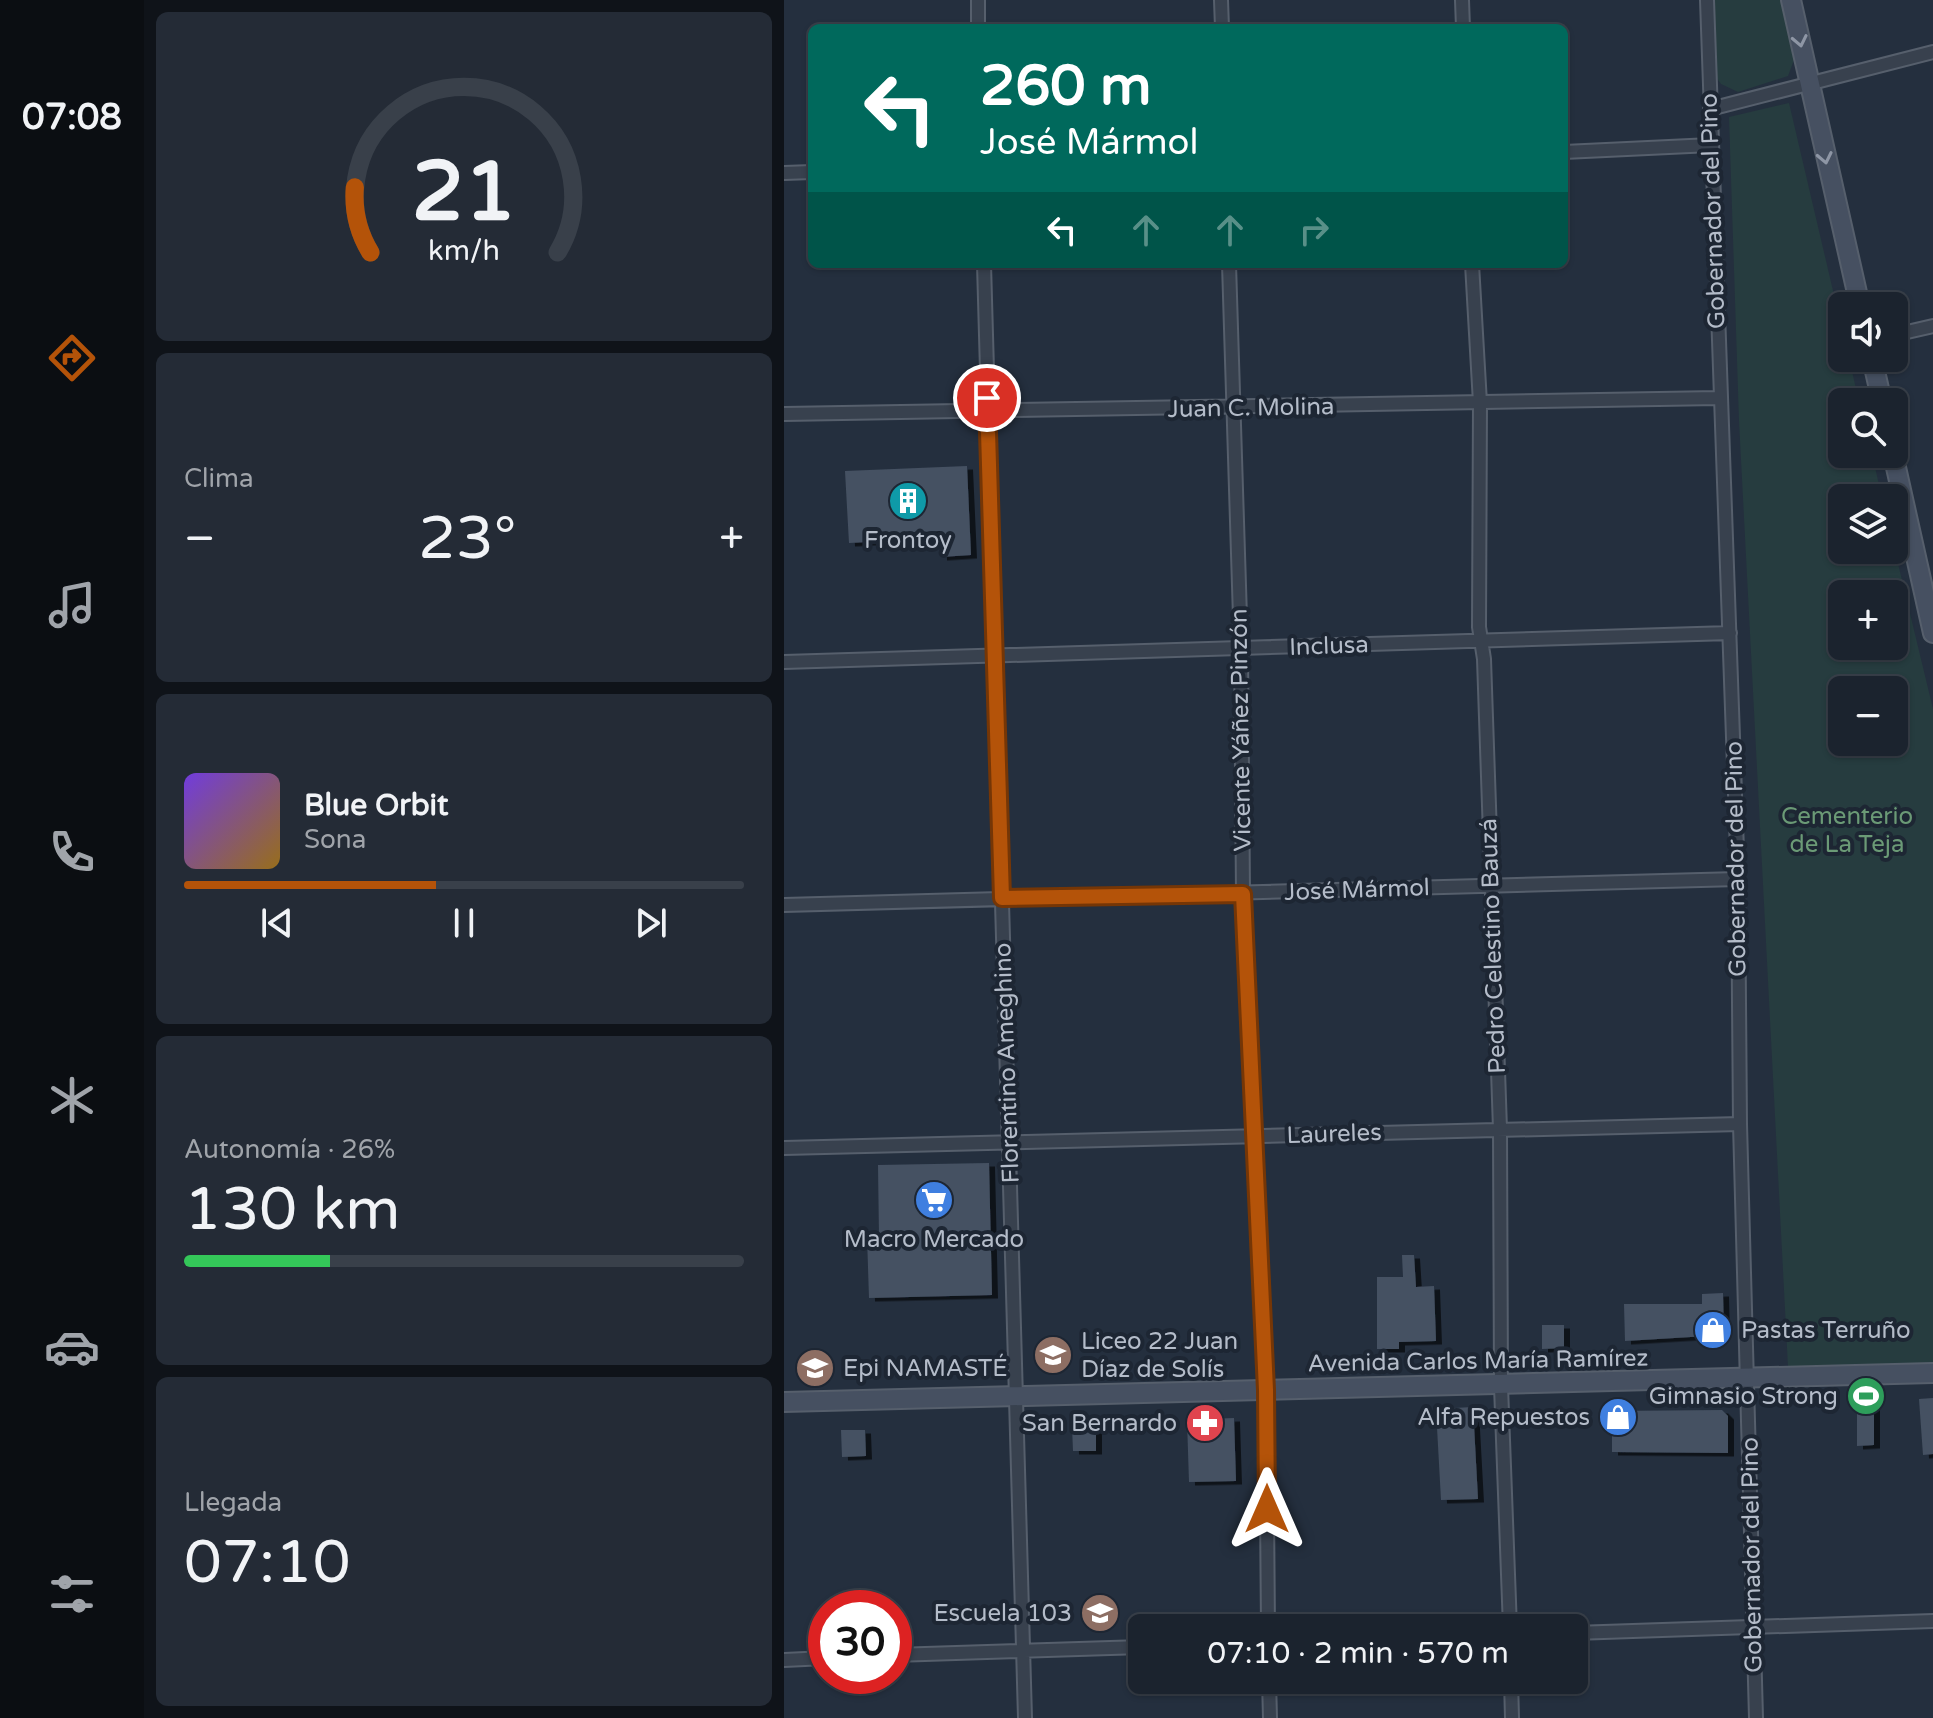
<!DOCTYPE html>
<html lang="es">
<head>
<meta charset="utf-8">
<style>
	:root { --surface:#1b232e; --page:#242b36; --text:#f1f3f6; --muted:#a0a4aa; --line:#39404a; --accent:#b45309 }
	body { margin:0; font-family:"Varela Round",sans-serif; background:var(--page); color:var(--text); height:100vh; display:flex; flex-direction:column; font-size:30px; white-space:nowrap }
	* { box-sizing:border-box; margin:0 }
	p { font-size:26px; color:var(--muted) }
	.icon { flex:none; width:44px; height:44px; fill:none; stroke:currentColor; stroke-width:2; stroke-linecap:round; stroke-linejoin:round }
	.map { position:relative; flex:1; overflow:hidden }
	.sheet { display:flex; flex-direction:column; gap:12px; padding:12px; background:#0f1319; width:640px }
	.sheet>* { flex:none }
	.hud { position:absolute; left:24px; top:24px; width:760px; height:244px; border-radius:12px; box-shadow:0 2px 6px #0004,0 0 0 2px var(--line); background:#00695c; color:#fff; overflow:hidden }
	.controls { position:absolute; left:1044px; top:292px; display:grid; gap:16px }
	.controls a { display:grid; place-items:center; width:80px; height:80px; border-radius:12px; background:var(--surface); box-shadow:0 2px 6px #0004,0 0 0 2px var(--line); font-size:40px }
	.speed { position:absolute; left:24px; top:1590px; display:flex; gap:16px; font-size:40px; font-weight:700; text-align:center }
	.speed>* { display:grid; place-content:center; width:104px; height:104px; border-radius:50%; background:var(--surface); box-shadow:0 2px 6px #0004,0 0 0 2px var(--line); line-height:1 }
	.speed .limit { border:12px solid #d22; background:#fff; color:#111 }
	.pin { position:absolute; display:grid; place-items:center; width:68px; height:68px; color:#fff; margin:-34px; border:4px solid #fff; border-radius:50%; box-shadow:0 2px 8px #0007 }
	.me { position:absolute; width:88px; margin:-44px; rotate:0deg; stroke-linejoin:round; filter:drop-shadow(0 0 6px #0008) }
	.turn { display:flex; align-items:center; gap:28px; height:168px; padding:0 40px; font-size:36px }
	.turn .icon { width:104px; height:104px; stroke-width:2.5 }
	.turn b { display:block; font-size:56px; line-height:68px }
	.lanes { display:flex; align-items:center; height:76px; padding:0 40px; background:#0003; justify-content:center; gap:40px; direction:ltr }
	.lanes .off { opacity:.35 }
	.big { font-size:60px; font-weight:600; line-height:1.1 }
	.sheet .card { flex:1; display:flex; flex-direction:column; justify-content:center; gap:12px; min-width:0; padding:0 28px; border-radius:12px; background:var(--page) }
	.sheet .dial { align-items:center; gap:0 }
	.dial svg { height:208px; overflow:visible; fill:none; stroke:var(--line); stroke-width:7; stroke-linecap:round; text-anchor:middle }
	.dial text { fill:var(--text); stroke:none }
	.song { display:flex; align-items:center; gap:24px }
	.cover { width:96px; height:96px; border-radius:12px; background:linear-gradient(135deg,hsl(260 70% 55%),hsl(40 70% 35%)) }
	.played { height:8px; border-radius:4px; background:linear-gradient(90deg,var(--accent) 45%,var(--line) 45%) }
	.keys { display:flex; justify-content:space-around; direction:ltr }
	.heat { display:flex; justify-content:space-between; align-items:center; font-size:44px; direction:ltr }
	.charge { height:12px; border-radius:6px; background:linear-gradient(90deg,#34c759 26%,var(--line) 0) }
	.trip { position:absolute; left:344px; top:1614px; width:460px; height:80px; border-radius:12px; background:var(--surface); box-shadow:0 2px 6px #0004,0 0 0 2px var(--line); font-weight:600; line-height:80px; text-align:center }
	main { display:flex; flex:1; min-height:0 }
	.tabs { display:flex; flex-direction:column; width:144px; justify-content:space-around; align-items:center; background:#0b0e12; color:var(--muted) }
	.tabs .icon { width:56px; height:56px }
	.tabs .on { color:var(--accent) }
	.tabs b { font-size:36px; color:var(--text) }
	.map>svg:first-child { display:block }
	.green { fill:#263c3f; fill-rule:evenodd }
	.building { fill:#455162; filter:url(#shadow) }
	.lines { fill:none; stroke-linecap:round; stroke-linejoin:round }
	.street-casing { stroke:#565f6c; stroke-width:16 }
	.secondary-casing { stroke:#565f6c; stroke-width:22 }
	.street { stroke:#38414e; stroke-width:12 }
	.secondary { stroke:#465061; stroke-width:18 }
	.oneway { stroke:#8e96a5 }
	.route-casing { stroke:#753606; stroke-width:20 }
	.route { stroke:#b45309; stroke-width:14 }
	.labels { text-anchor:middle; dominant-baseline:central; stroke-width:8; stroke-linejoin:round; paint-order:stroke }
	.street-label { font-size:24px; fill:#b4bcc9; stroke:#1d2633 }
	.poi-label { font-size:24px; fill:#b4bcc9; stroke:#1d2633; text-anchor:end }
	.park-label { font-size:24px; fill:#6b9a76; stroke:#1d2633 }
</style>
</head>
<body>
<main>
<nav class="tabs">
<b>07:08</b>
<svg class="icon on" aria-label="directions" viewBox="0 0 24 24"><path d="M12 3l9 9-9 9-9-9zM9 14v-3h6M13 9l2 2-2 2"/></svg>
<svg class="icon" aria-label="music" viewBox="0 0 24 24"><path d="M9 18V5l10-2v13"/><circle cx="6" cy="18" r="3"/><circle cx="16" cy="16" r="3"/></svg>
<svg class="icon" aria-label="phone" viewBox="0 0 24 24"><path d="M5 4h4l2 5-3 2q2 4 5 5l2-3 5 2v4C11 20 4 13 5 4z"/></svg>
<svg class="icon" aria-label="climate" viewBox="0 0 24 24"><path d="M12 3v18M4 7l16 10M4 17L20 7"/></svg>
<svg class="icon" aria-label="car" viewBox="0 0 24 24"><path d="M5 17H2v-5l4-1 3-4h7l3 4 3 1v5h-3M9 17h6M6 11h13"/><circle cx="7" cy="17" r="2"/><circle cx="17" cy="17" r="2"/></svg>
<svg class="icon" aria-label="filters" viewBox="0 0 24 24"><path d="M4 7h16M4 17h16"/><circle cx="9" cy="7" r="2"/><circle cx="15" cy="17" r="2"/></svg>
</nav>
<section class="sheet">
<div class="card dial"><svg viewBox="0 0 100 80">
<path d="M14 69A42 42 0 1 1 86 69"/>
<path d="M14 69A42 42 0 0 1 8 44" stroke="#b45309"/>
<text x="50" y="56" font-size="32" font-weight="700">21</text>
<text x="50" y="72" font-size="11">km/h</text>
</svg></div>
<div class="card"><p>Clima</p>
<div class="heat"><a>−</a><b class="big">23°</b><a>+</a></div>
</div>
<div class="card">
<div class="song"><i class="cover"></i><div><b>Blue Orbit</b><p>Sona</p></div></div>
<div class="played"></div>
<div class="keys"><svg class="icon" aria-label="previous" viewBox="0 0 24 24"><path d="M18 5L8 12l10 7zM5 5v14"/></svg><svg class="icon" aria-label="pause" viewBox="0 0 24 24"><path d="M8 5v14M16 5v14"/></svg><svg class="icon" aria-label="next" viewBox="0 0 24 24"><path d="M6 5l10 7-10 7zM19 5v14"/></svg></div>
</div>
<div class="card"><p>Autonomía · 26%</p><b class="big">130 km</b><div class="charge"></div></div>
<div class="card"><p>Llegada</p><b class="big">07:10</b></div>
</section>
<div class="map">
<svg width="1149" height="1718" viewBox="0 0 1149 1718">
	<defs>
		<filter id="shadow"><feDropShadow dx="6" dy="3.5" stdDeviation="0" flood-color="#0009"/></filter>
	</defs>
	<rect width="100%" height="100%" fill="#242f3e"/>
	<!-- green -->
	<path class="green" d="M930,0H997L1010,60L1004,76L954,92L937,84L932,77Z
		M1005,103L1058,329V358H1065L1075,402H1058V454H1088L1098,498H1058V550H1110V547L1149,709V1363L1004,1367L955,421L945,117ZM1058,594H1110V646H1058ZM1058,690H1110V742H1058Z"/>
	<!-- building -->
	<path class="building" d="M183,466L187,555L157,557L156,531L101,534V541L65,543L61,471Z
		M205,1163L208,1295L85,1298L83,1236H95L94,1165Z
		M618,1255H630L632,1287L650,1286L652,1341L615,1342V1349H593V1277H619Z
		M939,1293L940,1335L841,1341L840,1304H918V1294Z
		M758,1325H780V1348L758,1349Z
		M1073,1393H1090V1445L1073,1446Z
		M1149,1398V1454L1139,1455L1135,1399Z
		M689,1407L694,1499L657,1500L652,1409Z
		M938,1410L944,1416V1453L828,1452V1411Z
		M450,1418L452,1481L405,1482L403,1420Z
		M288,1426H312V1451H289Z
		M57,1430H81L82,1456L58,1457Z"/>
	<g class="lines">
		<!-- street casing -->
		<g class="street-casing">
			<path id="street" d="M194,0V28
				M437,0L438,28
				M678,0L679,28
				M923,0L954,879L956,1124L972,1718
				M926,109L1149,52
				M780,152L927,145
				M0,173L28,172
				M200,264L241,1718
				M445,264L457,650L459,894L482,1390L484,1628
				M688,264L696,403L695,627L700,659L716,1129L717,1386L726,1628
				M1110,335L1149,326
				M0,414L934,398
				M0,662L946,633
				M0,905L954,879
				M0,1148L956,1124
				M790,1633L1149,1621
				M110,1655L358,1647
				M0,1660L42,1658
				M485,1680L486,1718
				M727,1680L728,1718"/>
		</g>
		<!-- secondary casing -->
		<g class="secondary-casing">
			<path id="secondary" d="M1007,0L1076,306
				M1088,358L1098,402
				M1109,454L1149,633
				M0,1402L1149,1373"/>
		</g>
		<!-- street -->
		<use href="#street" class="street"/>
		<!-- secondary -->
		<use href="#secondary" class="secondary"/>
	</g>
	<!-- one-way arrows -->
	<defs><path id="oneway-chevron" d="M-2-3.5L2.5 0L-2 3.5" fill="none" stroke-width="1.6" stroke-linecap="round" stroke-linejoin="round" transform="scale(2)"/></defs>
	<g class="oneway">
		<use href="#oneway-chevron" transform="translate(1016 41) rotate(78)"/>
		<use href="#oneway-chevron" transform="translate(1041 158) rotate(78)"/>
	</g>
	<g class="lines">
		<!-- route casing -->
		<g class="route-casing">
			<path id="route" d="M203,398L218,898L459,894L482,1390L483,1509"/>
		</g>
		<!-- route -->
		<use href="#route" class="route"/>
	</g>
	<!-- icons -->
	<defs>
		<g id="building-disc" transform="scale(2)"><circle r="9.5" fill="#0f9aa8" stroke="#1d2633"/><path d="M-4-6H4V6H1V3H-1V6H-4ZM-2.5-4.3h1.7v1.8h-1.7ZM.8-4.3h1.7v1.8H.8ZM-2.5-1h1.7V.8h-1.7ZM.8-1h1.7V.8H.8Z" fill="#fff"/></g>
		<g id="supermarket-disc" transform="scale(2)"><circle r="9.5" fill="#3f7fe0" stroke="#1d2633"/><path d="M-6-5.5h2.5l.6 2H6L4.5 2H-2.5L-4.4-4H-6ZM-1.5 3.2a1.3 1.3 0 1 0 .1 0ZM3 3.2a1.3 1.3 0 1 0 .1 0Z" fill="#fff"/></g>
		<g id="shop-disc" transform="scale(2)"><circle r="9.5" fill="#3f7fe0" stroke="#1d2633"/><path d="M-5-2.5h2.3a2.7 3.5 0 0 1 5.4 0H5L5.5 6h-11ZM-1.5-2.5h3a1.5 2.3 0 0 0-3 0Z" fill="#fff"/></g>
		<g id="school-disc" transform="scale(2)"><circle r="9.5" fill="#8d6e63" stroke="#1d2633"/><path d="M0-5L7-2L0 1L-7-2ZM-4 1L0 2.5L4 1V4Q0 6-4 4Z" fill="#fff"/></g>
		<g id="stadium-disc" transform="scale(2)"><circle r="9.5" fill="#2e9e5b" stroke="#1d2633"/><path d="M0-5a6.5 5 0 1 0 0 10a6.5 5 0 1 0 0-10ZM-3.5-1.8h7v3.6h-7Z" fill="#fff"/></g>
		<g id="pharmacy-disc" transform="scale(2)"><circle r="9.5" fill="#e0444e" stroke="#1d2633"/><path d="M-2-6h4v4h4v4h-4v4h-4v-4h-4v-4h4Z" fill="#fff"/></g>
	</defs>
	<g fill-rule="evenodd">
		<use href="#building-disc" x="124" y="501"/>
		<use href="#supermarket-disc" x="150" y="1200"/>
		<use href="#shop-disc" x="929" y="1330"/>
		<use href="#school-disc" x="269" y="1355"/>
		<use href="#school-disc" x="31" y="1368"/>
		<use href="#stadium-disc" x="1082" y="1396"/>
		<use href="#shop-disc" x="834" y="1417"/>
		<use href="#pharmacy-disc" x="421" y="1423"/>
		<use href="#school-disc" x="316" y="1613"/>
	</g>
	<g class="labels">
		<!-- street labels -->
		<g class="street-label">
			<text transform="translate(929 211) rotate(-92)">Gobernador del Pino</text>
			<text transform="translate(467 408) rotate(-1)">Juan C. Molina</text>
			<text transform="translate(545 646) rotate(-2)">Inclusa</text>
			<text transform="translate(457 730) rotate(-91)">Vicente Yáñez Pinzón</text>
			<text transform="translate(952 859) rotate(-91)">Gobernador del Pino</text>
			<text transform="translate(573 890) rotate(-2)">José Mármol</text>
			<text transform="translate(709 946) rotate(-92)">Pedro Celestino Bauzá</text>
			<text transform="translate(223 1063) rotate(-92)">Florentino Ameghino</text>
			<text transform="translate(550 1134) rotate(-2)">Laureles</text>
			<text transform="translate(694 1361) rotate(-1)">Avenida Carlos María Ramírez</text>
			<text transform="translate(968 1555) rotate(-91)">Gobernador del Pino</text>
		</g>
		<!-- poi labels -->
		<g class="poi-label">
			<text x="124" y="540" text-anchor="middle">Frontoy</text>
			<text x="150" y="1239" text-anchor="middle">Macro Mercado</text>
			<text x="957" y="1330" text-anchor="start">Pastas Terruño</text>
			<text x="297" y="1341" text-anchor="start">Liceo 22 Juan<tspan x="297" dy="28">Díaz de Solís</tspan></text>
			<text x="59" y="1368" text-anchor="start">Epi NAMASTÉ</text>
			<text x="1054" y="1396">Gimnasio Strong</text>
			<text x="806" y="1417">Alfa Repuestos</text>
			<text x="393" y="1423">San Bernardo</text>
			<text x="288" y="1613">Escuela 103</text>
		</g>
		<!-- park labels -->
		<g class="park-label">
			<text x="1063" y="816">Cementerio<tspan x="1063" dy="28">de La Teja</tspan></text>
		</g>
	</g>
</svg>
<div class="controls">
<a><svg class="icon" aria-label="sound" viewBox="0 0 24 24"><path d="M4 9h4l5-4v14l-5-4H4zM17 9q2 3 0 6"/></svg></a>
<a><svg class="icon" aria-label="search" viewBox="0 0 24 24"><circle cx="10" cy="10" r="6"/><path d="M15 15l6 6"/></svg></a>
<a><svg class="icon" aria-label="layers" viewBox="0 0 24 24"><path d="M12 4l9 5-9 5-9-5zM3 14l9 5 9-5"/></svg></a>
<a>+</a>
<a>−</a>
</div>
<div class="speed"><div class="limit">30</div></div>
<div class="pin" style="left:203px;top:398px;background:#d93025"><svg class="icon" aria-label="arrive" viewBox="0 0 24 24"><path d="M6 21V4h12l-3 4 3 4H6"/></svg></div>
<svg class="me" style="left:483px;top:1509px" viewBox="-20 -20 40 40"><path d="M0-17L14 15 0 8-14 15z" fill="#b45309" stroke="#fff" stroke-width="4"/></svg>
<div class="trip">07:10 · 2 min · 570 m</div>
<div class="hud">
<div class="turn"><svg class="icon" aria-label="left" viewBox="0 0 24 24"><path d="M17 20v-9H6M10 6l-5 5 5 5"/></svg><div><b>260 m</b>José Mármol</div></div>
<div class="lanes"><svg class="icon" aria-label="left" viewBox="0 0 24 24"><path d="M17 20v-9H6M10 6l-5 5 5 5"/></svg><svg class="icon off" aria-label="ahead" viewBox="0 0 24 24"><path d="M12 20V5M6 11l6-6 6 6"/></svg><svg class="icon off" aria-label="ahead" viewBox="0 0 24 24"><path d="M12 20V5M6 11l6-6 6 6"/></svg><svg class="icon off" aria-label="right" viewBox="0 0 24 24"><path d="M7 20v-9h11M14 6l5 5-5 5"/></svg></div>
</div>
</div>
</main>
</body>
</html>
